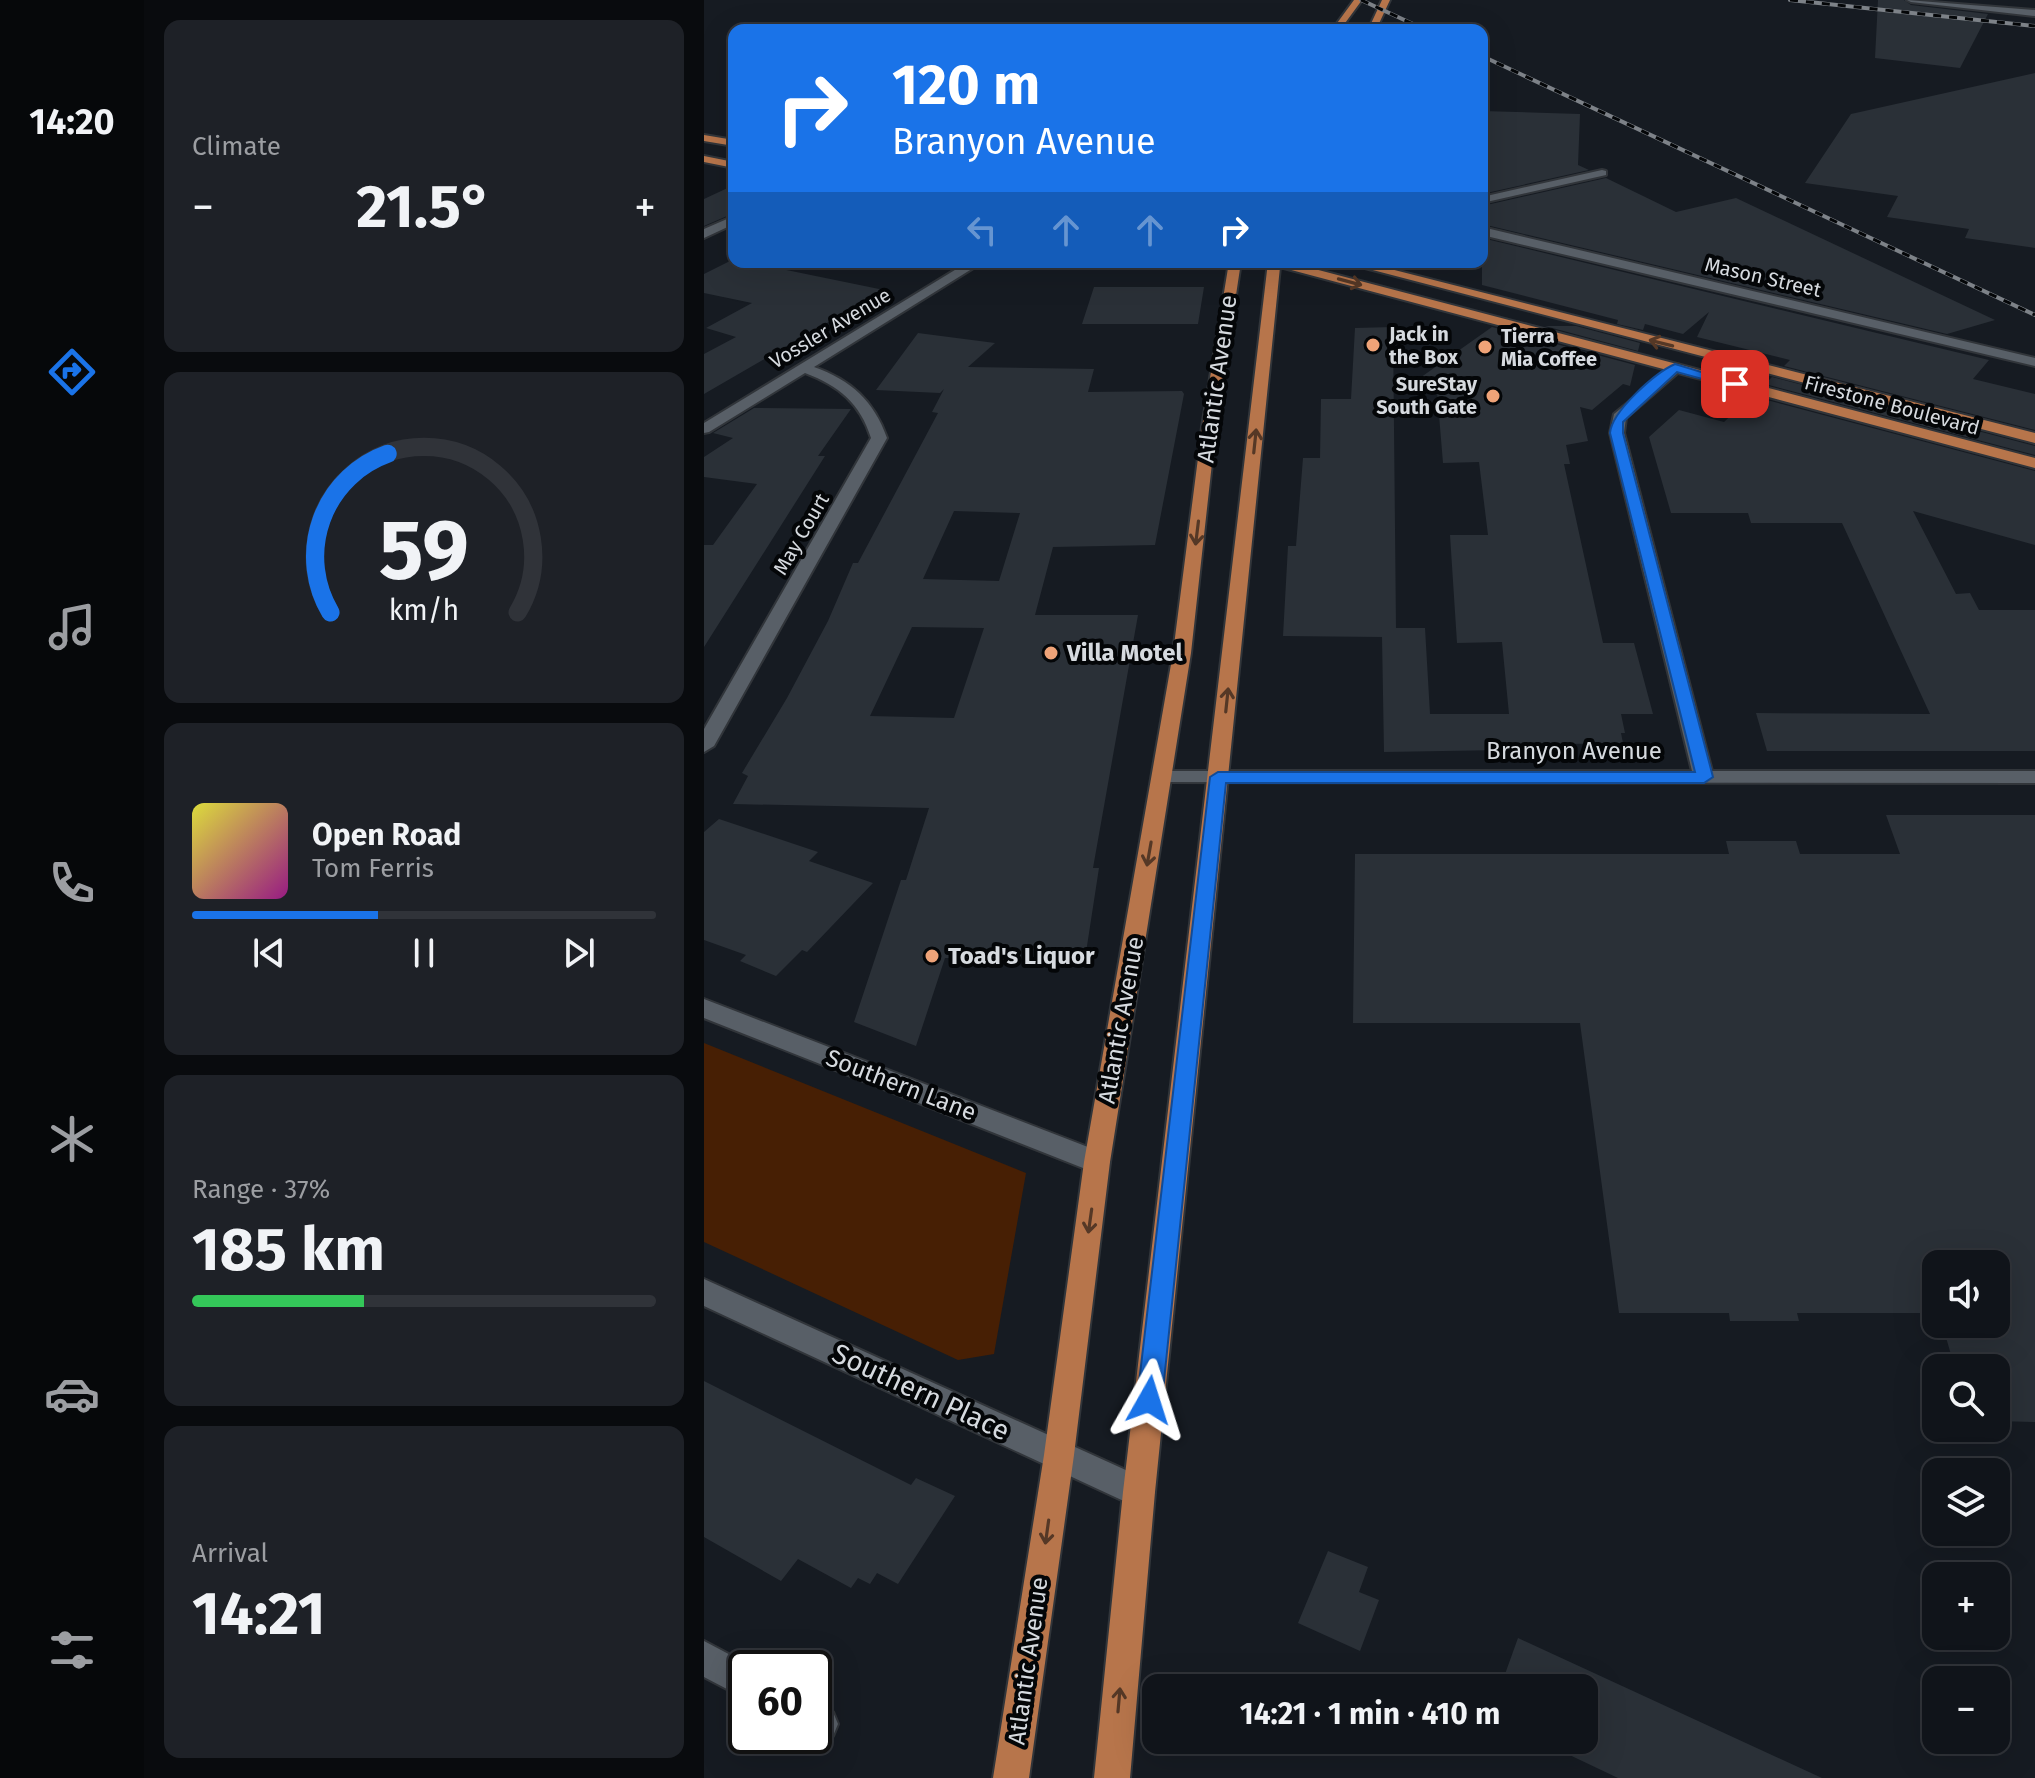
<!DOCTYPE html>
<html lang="en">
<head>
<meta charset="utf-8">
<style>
	:root { --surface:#10141a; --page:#1e2127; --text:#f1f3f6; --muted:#9c9ea2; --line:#303339; --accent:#1a73e8 }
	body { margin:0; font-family:"Fira Sans",sans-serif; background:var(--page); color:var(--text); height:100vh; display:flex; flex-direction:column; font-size:30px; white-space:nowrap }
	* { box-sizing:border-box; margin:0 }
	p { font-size:26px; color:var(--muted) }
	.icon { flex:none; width:44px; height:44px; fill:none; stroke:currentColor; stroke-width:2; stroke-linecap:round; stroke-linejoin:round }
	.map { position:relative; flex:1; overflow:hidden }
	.side { display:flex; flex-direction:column; gap:20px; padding:20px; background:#090b0e; width:560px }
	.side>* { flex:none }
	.guide { position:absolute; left:24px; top:24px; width:760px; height:244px; border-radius:16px; box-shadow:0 8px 32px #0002,0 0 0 2px var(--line); background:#1a73e8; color:#fff; overflow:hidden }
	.fabs { position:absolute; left:1218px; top:1250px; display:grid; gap:16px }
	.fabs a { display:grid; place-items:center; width:88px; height:88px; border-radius:16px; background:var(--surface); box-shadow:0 8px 32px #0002,0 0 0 2px var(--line); font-size:40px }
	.speed { position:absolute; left:24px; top:1650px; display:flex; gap:16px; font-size:40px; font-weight:700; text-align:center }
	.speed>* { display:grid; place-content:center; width:104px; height:104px; border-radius:50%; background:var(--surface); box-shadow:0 8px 32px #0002,0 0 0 2px var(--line); line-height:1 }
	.speed .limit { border:4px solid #111; border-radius:12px; background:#fff; color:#111 }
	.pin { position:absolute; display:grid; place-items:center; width:68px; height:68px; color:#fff; margin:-34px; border-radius:16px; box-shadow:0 4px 12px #0006 }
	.me { position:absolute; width:88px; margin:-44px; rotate:6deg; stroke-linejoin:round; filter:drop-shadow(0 0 6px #0008) }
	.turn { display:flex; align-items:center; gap:28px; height:168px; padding:0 32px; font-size:36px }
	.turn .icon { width:104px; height:104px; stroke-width:2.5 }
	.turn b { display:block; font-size:56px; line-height:68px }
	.lanes { display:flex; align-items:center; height:76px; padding:0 32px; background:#0003; justify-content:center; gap:40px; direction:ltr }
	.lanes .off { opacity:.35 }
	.big { font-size:60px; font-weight:700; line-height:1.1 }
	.side .card { flex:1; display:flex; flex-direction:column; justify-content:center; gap:12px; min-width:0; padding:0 28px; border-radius:16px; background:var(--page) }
	.side .dial { align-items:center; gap:0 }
	.dial svg { height:208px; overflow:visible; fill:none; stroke:var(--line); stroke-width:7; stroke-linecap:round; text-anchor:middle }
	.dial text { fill:var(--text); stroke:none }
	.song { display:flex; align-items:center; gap:24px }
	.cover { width:96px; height:96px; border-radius:12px; background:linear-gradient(135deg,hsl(60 70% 55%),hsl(310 70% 35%)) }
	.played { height:8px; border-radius:4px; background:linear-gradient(90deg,var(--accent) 40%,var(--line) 40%) }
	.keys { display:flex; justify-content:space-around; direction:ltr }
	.heat { display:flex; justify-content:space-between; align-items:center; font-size:44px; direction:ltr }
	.charge { height:12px; border-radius:6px; background:linear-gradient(90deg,#34c759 37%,var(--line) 0) }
	.trip { position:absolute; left:438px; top:1674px; width:456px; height:80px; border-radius:16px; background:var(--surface); box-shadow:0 8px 32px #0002,0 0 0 2px var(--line); font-weight:700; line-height:80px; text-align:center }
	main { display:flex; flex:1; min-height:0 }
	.tabs { display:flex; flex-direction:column; width:144px; justify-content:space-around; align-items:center; background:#06080a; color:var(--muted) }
	.tabs .icon { width:56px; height:56px }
	.tabs .active { color:var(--accent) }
	.tabs b { font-size:36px; color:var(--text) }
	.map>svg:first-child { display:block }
	.green { fill:#471f04 }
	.building { fill:#2a3037; fill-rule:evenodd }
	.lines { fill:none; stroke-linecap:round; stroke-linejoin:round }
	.minor-casing { stroke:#31353a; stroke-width:4 }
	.tertiary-casing { stroke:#31353a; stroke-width:4 }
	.primary-casing { stroke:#31353a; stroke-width:4 }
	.minor { fill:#585f67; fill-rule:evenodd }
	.tertiary { fill:#585f67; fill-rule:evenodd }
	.primary { fill:#b7754b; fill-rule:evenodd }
	.rail-casing { stroke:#7d8288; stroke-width:4 }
	.rail { stroke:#040608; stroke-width:3; stroke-dasharray:8; stroke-linecap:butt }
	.oneway { stroke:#553826 }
	.route { fill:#1a73e8; stroke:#114b97; stroke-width:2 }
	.poi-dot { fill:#efa378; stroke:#040608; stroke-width:3 }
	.labels { text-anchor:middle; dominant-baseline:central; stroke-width:8; stroke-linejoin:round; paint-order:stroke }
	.far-street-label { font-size:20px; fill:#d6dadf; stroke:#040608 }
	.far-poi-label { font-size:20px; font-weight:bold; fill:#d6dadf; stroke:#040608; text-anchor:start }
	.street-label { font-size:24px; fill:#d6dadf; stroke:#040608 }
	.poi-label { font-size:24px; font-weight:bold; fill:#d6dadf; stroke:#040608; text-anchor:start }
	.near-street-label { font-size:28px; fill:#d6dadf; stroke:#040608 }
</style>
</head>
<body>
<main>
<nav class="tabs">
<b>14:20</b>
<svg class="icon active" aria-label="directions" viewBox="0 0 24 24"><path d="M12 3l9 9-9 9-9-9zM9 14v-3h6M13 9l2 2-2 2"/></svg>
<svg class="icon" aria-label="music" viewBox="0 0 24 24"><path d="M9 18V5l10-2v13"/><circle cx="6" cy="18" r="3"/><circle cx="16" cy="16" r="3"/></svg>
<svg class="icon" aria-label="phone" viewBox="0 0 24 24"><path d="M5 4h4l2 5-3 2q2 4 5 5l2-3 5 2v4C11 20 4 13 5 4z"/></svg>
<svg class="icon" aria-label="climate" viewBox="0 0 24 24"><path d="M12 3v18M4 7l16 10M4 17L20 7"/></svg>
<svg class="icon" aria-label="car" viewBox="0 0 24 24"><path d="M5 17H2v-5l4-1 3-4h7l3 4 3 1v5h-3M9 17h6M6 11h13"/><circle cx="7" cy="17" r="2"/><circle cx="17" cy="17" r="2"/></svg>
<svg class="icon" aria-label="filters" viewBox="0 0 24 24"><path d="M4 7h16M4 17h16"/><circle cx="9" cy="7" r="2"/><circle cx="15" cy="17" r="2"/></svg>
</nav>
<section class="side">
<div class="card"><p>Climate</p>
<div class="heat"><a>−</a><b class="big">21.5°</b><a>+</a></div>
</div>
<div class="card dial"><svg viewBox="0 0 100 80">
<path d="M14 69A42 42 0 1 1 86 69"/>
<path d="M14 69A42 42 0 0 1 36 8" stroke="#1a73e8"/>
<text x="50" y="56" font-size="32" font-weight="700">59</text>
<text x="50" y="72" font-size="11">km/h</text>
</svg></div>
<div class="card">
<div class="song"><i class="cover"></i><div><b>Open Road</b><p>Tom Ferris</p></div></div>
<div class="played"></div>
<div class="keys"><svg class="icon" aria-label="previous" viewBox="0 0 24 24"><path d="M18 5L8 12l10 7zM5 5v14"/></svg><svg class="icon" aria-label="pause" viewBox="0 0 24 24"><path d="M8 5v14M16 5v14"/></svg><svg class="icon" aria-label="next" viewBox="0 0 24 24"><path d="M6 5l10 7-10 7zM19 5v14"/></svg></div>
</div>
<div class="card"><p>Range · 37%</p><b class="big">185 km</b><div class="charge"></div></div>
<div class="card"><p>Arrival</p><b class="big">14:21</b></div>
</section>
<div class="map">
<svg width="1331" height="1778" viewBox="0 0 1331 1778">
	<rect width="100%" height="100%" fill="#161b22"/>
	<!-- green -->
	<path class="green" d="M0,1043L322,1173L290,1354L254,1360L0,1242Z"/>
	<!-- building -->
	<path class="building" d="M1174,0H1200L1207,5L1284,14L1256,68L1171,58Z
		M1331,73V248L1261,238L1265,229L1183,217L1194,196L1101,183L1147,114Z
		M778,111L876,114L874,165L885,170L778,194Z
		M902,178L972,212L1032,198L1291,320L1243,334L778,224V206Z
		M30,185V213L0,226V199Z
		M778,238L1285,360L1269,379L1331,394V430L1080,366L1086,360L993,337L1005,312L979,334L941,324L939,330L913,324L914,320L778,285Z
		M30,259V262H43L180,290L0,394V354L32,337L2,328L48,303L0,293V274Z
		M390,287H500L494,324H378Z
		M841,326H872L936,343L934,351Z
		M689,327L692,628H721L726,714H805L798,642L753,643L746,535H784L775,462L739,463L733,391L696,392L788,327L931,365L926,386L919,384L888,410L876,407L884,441L862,445L866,464H860L899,643H930L949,714H917L921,733H917L919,743L798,745L799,750L680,752L678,637L579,636L584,546H592L599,458H616L617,399H647L651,328Z
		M214,333L291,343L264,367L390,369L384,392L478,391L480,394L451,545L349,547L331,615H434L389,868H395L381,959L241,958L212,1046L150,1022L197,880H202L225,808L29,804L44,776L38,773L83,698L124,621L149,563H154L234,413L228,412L240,389L236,393L172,390ZM250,511L316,513L295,581L219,579ZM208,627L280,628L250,718L166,716Z
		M1068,377L1331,446V455L1061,384Z
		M1048,396L1331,471V545L1209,511L1252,594L1266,593L1275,610H1331V751H1063L1052,713L1226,714L1138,523H1047L1044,513H967L945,437L975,410L1020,422Z
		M50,408L147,409L114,456H121L0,647V545H9L53,484L0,477V457L29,438L9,433Z
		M1182,815H1331V1422L1292,1421V1368H1251L1238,1324H1292V1264H1232V1313H1093L1095,1321H1026L1025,1313H915L876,1023H649L651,854H1025L1022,841H1092L1096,854H1196Z
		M15,819L114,852L105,861L169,883L103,952L98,950L72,976L36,961L42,955L0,940V832Z
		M0,1381L207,1485L212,1478L251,1496L194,1584L173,1573L166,1584L154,1578L147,1588L94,1559L77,1581L0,1537Z
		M624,1551L664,1567L655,1592L675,1600L656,1651L594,1623Z
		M814,1638L1118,1778H914L834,1740H880V1688H796Z"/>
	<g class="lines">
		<!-- minor casing -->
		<g class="minor-casing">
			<path id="minor" d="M898,170L902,171V175L778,203V197Z
				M30,216V224L0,238V229Z
				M778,227L1331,358V366L778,235Z
				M264,262H279L110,367C147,380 170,401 183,438L10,746L0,752V729L167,438C156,403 135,386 101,373L5,432L0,433V423Z
				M971,364L976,365V371L922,418L920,433L1008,771H1331V783L451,782L448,777L451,772L458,771H988L906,433L910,414Z
				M0,999L402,1154L406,1162L402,1170L393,1173L384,1170L0,1018Z
				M0,1641L51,1668H42V1699L0,1677Z
				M110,1703L129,1712L134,1724L129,1736L117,1741L104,1736H110Z"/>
		</g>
		<!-- tertiary casing -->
		<g class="tertiary-casing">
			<path id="tertiary" d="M1203,0L1331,10V16L1207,2Z
				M0,1279L446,1481L451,1492L446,1503L435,1507L424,1503L0,1306Z"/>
		</g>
		<!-- primary casing -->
		<g class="primary-casing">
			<path id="primary" d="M650,0H658L636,30H628Z
				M678,0H686L672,30H664Z
				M0,135L30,140V146L0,141Z
				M0,156L30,162V168L0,162Z
				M525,262H537L512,427L487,653L406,1162L370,1455L325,1778H289L340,1455L380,1162L469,653L498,427Z
				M564,262H584L1331,458V468L576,267L451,1492L426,1778H390L419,1492Z
				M638,262H659L1331,433V443Z"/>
		</g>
		<!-- minor -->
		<use href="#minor" class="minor"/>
		<!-- tertiary -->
		<use href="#tertiary" class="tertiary"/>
		<!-- primary -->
		<use href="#primary" class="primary"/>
		<!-- rail casing -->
		<g class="rail-casing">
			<path id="rail" d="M657,0L722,30
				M1086,0L1331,26
				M778,56L1331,315"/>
		</g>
		<!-- rail -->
		<use href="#rail" class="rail"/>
	</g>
	<!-- one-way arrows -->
	<defs><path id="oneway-shaft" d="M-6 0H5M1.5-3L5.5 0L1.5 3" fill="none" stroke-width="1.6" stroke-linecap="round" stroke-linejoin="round" transform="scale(2)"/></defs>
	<g class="oneway">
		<use href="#oneway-shaft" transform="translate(646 282) rotate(15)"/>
		<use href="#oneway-shaft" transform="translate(957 343) rotate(-166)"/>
		<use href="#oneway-shaft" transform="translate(551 441) rotate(-84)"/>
		<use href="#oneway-shaft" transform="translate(493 533) rotate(97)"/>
		<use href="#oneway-shaft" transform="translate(523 700) rotate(-84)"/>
		<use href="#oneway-shaft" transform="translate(445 854) rotate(100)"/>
		<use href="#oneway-shaft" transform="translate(386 1221) rotate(98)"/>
		<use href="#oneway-shaft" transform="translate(343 1532) rotate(98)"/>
		<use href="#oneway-shaft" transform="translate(415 1700) rotate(-85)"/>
	</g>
	<!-- route -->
	<path class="route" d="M971,364L1037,384L1031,388L973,372L919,422V433L1009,777L1000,783H522L458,1400L454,1408L445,1411L436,1408L433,1400L506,777L514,772H991L906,433C908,411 951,373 971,364Z"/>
	<!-- markers -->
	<g class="poi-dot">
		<circle cx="669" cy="345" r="8"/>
		<circle cx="781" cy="347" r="8"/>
		<circle cx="789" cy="396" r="8"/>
		<circle cx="347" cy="653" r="8"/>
		<circle cx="228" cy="956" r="8"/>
	</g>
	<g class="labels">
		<!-- far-street labels -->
		<g class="far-street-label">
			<text transform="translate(1059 277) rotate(13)">Mason Street</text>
			<text transform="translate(126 328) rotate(-31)">Vossler Avenue</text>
			<text transform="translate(1188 405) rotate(15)">Firestone Boulevard</text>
			<text transform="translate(97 534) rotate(-60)">May Court</text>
		</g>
		<!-- far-poi labels -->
		<g class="far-poi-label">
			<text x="685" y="334">Jack in<tspan x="685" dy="23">the Box</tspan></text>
			<text x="797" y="336">Tierra<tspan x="797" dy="23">Mia Coffee</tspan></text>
			<text x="773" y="384" text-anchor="end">SureStay<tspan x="773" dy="23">South Gate</tspan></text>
		</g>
		<!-- street labels -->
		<g class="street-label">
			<text transform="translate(513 379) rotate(-82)">Atlantic Avenue</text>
			<text x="870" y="751">Branyon Avenue</text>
			<text transform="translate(417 1020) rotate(-80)">Atlantic Avenue</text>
			<text transform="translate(197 1085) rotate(21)">Southern Lane</text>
			<text transform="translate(324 1661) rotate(-82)">Atlantic Avenue</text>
		</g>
		<!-- poi labels -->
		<g class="poi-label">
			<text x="363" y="653">Villa Motel</text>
			<text x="244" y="956">Toad's Liquor</text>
		</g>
		<!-- near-street labels -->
		<g class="near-street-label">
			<text transform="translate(217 1392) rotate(25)">Southern Place</text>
		</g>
	</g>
</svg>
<div class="fabs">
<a><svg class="icon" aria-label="sound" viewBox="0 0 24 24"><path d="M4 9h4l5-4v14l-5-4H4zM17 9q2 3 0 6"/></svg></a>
<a><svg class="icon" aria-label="search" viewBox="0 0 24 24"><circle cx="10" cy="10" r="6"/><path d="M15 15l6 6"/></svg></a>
<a><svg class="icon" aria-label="layers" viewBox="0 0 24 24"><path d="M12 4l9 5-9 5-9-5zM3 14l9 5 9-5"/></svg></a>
<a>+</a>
<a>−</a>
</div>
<div class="speed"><div class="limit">60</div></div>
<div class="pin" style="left:1031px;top:384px;background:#d93025"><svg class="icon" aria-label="arrive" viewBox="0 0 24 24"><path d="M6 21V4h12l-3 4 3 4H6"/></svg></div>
<svg class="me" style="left:445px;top:1400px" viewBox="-20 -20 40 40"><path d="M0-17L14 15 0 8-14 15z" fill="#1a73e8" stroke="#fff" stroke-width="4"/></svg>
<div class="trip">14:21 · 1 min · 410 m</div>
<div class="guide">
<div class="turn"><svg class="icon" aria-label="right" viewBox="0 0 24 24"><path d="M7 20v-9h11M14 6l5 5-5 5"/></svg><div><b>120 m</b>Branyon Avenue</div></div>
<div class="lanes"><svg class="icon off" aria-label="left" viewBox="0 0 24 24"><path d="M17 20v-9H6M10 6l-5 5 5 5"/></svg><svg class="icon off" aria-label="ahead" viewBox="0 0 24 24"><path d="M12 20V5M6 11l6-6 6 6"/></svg><svg class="icon off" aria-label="ahead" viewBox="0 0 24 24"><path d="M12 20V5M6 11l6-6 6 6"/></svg><svg class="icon" aria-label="right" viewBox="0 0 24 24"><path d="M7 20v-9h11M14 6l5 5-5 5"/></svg></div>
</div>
</div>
</main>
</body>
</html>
